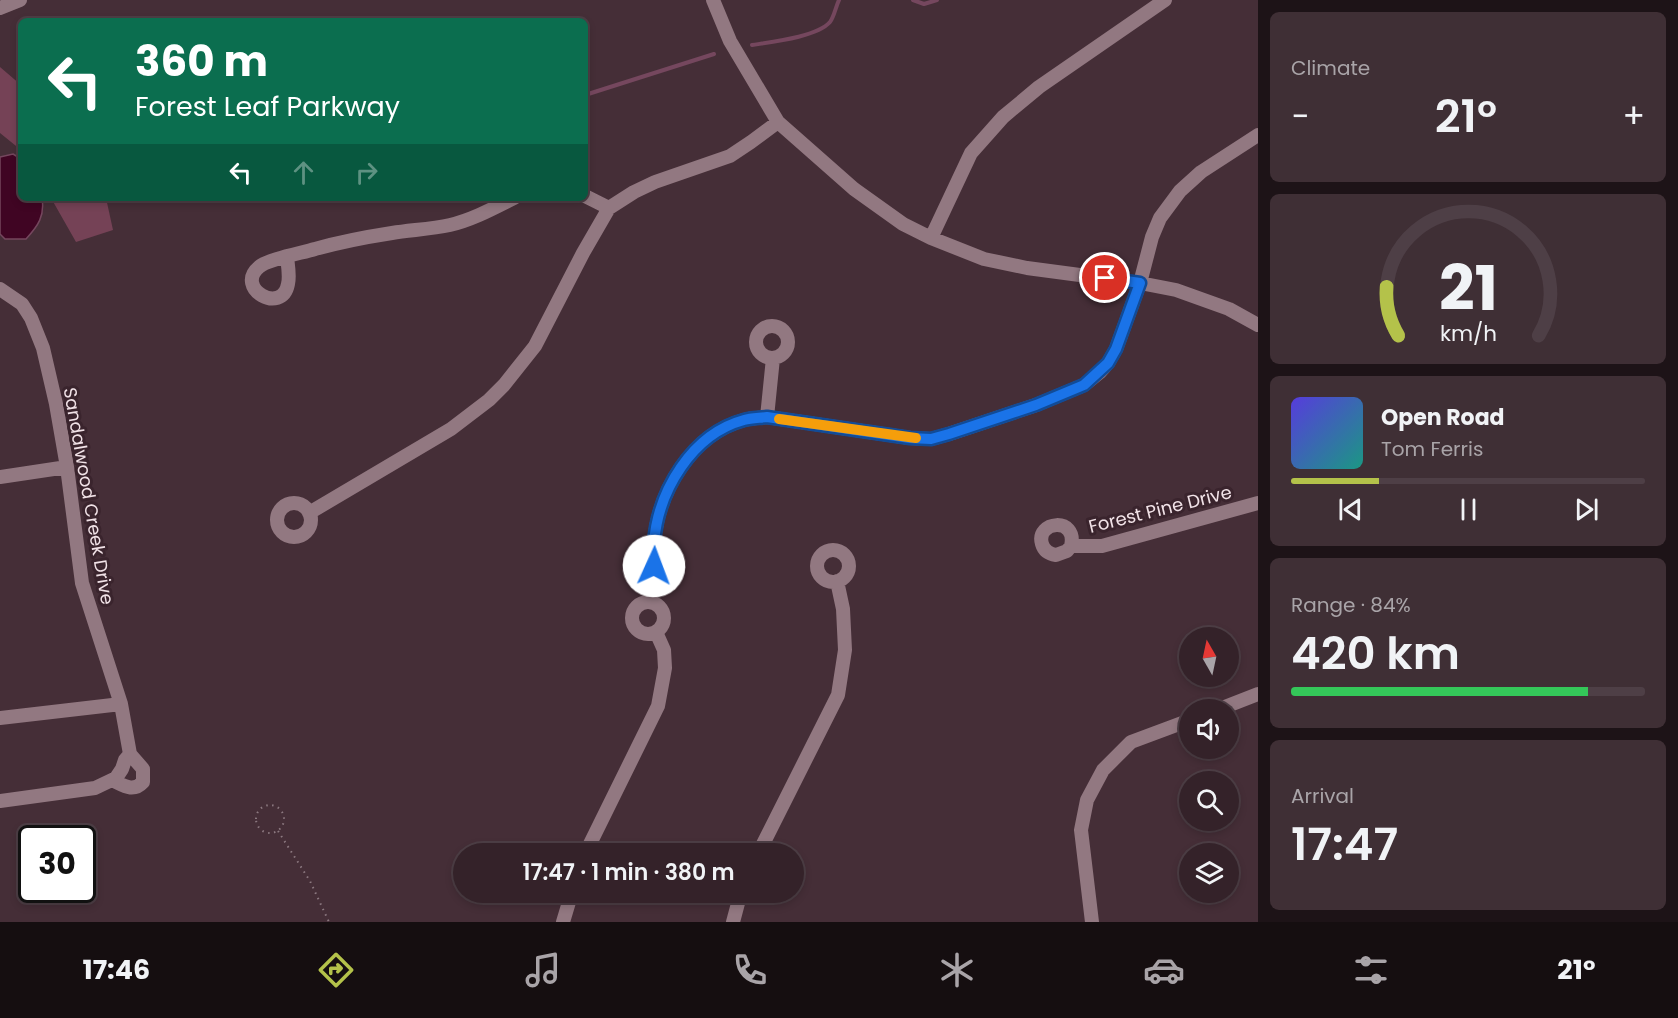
<!DOCTYPE html>
<html lang="en">
<head>
<meta charset="utf-8">
<style>
	:root { --surface:#342229; --page:#3f2f35; --text:#f1f3f6; --muted:#a9a4a8; --line:#4e3f46; --accent:#b4c24a }
	body { margin:0; font-family:Poppins,sans-serif; background:var(--page); color:var(--text); height:100vh; display:flex; flex-direction:column; font-size:22px; white-space:nowrap }
	* { box-sizing:border-box; margin:0 }
	p { font-size:20px; color:var(--muted) }
	.icon { flex:none; width:33px; height:33px; fill:none; stroke:currentColor; stroke-width:2; stroke-linecap:round; stroke-linejoin:round }
	.map { position:relative; flex:1; overflow:hidden }
	.sheet { display:flex; flex-direction:column; gap:12px; padding:12px; background:#1d1317; width:420px }
	.sheet>* { flex:none }
	.banner { position:absolute; left:18px; top:18px; width:570px; height:183px; border-radius:9px; box-shadow:0 3px 9px #0003,0 0 0 2px var(--line); background:#0b6e4f; color:#fff; overflow:hidden }
	.needle { width:39px; rotate:351deg }
	.tools { position:absolute; left:1179px; top:627px; display:grid; gap:12px }
	.tools a { display:grid; place-items:center; width:60px; height:60px; border-radius:50%; background:var(--surface); box-shadow:0 3px 9px #0003,0 0 0 2px var(--line); font-size:30px }
	.speed { position:absolute; left:18px; top:825px; display:flex; gap:12px; font-size:30px; font-weight:700; text-align:center }
	.speed>* { display:grid; place-content:center; width:78px; height:78px; border-radius:50%; background:var(--surface); box-shadow:0 3px 9px #0003,0 0 0 2px var(--line); line-height:1 }
	.speed .limit { border:3px solid #111; border-radius:9px; background:#fff; color:#111 }
	.pin { position:absolute; display:grid; place-items:center; width:51px; height:51px; color:#fff; margin:-26px; border:3px solid #fff; border-radius:50%; box-shadow:0 2px 6px #0007 }
	.me { position:absolute; width:66px; margin:-33px; rotate:2deg; stroke-linejoin:round; filter:drop-shadow(0 0 4px #0008) }
	.turn { display:flex; align-items:center; gap:21px; height:126px; padding:0 18px; font-size:27px }
	.turn .icon { width:78px; height:78px; stroke-width:2.5 }
	.turn b { display:block; font-size:42px; line-height:51px }
	.lanes { display:flex; align-items:center; height:57px; padding:0 18px; background:#0003; justify-content:center; gap:30px; direction:ltr }
	.lanes .off { opacity:.35 }
	.big { font-size:45px; font-weight:600; line-height:1.1 }
	.sheet .widget { flex:1; display:flex; flex-direction:column; justify-content:center; gap:9px; min-width:0; padding:0 21px; border-radius:9px; background:var(--page) }
	.sheet .dial { align-items:center; gap:0 }
	.dial svg { height:156px; overflow:visible; fill:none; stroke:var(--line); stroke-width:7; stroke-linecap:round; text-anchor:middle }
	.dial text { fill:var(--text); stroke:none }
	.song { display:flex; align-items:center; gap:18px }
	.cover { width:72px; height:72px; border-radius:9px; background:linear-gradient(135deg,hsl(250 70% 55%),hsl(170 70% 35%)) }
	.played { height:6px; border-radius:3px; background:linear-gradient(90deg,var(--accent) 25%,var(--line) 25%) }
	.keys { display:flex; justify-content:space-around; direction:ltr }
	.heat { display:flex; justify-content:space-between; align-items:center; font-size:33px; direction:ltr }
	.charge { height:9px; border-radius:4px; background:linear-gradient(90deg,#34c759 84%,var(--line) 0) }
	.trip { position:absolute; left:453px; top:843px; width:351px; height:60px; border-radius:30px; background:var(--surface); box-shadow:0 3px 9px #0003,0 0 0 2px var(--line); font-weight:600; line-height:60px; text-align:center }
	.menu { display:flex; height:96px; justify-content:space-around; align-items:center; background:#150e10; color:var(--muted) }
	.menu .icon { width:42px; height:42px }
	.menu .current { color:var(--accent) }
	.menu b { font-size:27px; color:var(--text) }
	main { display:flex; flex:1; min-height:0 }
	.map>svg:first-child { display:block }
	.green { fill:#754256 }
	.water { fill:#400523; stroke:#75475e; stroke-width:1.5 }
	.lines { fill:none; stroke-linecap:round; stroke-linejoin:round }
	.stream { stroke:#75475e; stroke-width:4 }
	.path { stroke:#8c7980; stroke-width:2; stroke-dasharray:1.5 4.5; stroke-linecap:butt }
	.minor { stroke:#927881; stroke-width:14 }
	.route-casing { stroke:#114b97; stroke-width:15 }
	.route { stroke:#1a73e8; stroke-width:10 }
	.slow { stroke:#f59e0b; stroke-width:10 }
	.labels { text-anchor:middle; dominant-baseline:central; stroke-width:6; stroke-linejoin:round; paint-order:stroke }
	.street-label { font-size:18px; fill:#f1e2e7; stroke:#3a242d }
</style>
</head>
<body>
<main>
<div class="map">
<svg width="1258" height="922" viewBox="0 0 1258 922">
	<rect width="100%" height="100%" fill="#452e37"/>
	<!-- green -->
	<path class="green" d="M0,67L21,85V150L0,133Z
		M51,198H106L113,230L76,242Z"/>
	<!-- water -->
	<path class="water" d="M13,154L21,159V198H42C45,216 38,226 26,239H5L0,234V157Z"/>
	<g class="lines">
		<!-- stream -->
		<path class="stream" d="M913,0L924,4L937,0
			M752,45C771,42 817,37 830,22C834,17 836,6 839,0
			M585,95L714,54"/>
		<!-- path -->
		<path class="path" d="M256 819a14 14 0 1 1 28 0a14 14 0 1 1-28 0Z
			M278,831L310,881L329,922"/>
		<!-- minor -->
		<path class="minor" d="M713,0L730,41L778,122L854,189L903,224L931,238L984,259L1027,268L1140,283L1176,290L1229,309L1258,325
			M0,8L20,0
			M585,196L609,208
			M931,238L971,153L1003,117L1039,87L1165,0
			M287,257C288,266 290,276 288,284C282,316 234,288 259,267C268,259 302,253 315,249C340,242 366,237 392,233C411,230 431,229 450,225C472,220 494,208 514,198
			M0,289L22,304L31,318L43,348L56,404L67,467L82,583L121,704L130,754L125,760L122,769L116,778L95,788L0,801
			M756 342a16 16 0 1 1 32 0a16 16 0 1 1-32 0Z
			M767,417L773,358
			M0,477L67,467
			M277 520a17 17 0 1 1 34 0a17 17 0 1 1-34 0Z
			M309,513L451,429L489,400L504,385L535,346L583,253L609,208L634,192L655,182L730,156L751,142L778,122
			M1071,546C1078,516 1035,521 1042,544C1044,551 1049,554 1056,555L1067,551L1071,546H1102L1258,503
			M817 566a16 16 0 1 1 32 0a16 16 0 1 1-32 0Z
			M654,566C654,558 653,550 654,543C658,491 692,434 744,420C751,418 760,418 767,417L910,438L931,439L949,434L1036,405L1084,385L1100,372L1108,363L1116,349L1140,283L1152,237L1160,218L1180,191L1201,172L1258,135
			M632 618a16 16 0 1 1 32 0a16 16 0 1 1-32 0Z
			M1217,710L1258,694
			M0,718L121,704
			M112,780C123,785 133,793 143,782V769L130,754
			M585,854L658,706L665,668L664,650L656,632
			M758,854L838,695L845,650L843,609L837,581
			M563,922L572,892
			M733,922L741,892
			M1092,922L1081,830L1087,800L1103,770L1131,742L1190,720"/>
	</g>
	<g class="lines">
		<!-- route casing -->
		<g class="route-casing">
			<path id="route" d="M654,566C654,558 653,550 654,543C658,491 692,434 744,420C751,418 760,418 767,417L910,438L931,439L949,434L1036,405L1084,385L1108,363L1116,349L1140,283L1105,278"/>
		</g>
		<!-- route -->
		<use href="#route" class="route"/>
		<!-- slow -->
		<path class="slow" d="M779,419L916,438"/>
	</g>
	<g class="labels">
		<!-- street labels -->
		<g class="street-label">
			<text transform="translate(89 496) rotate(80)">Sandalwood Creek Drive</text>
			<text transform="translate(1160 509) rotate(-14)">Forest Pine Drive</text>
		</g>
	</g>
</svg>
<div class="tools">
<a><svg class="needle" viewBox="-14 -14 28 28"><path d="M0-13l5 13h-10z" fill="#e53935"/><path d="M0 13l5-13h-10z" fill="#a9a4a8"/></svg></a>
<a><svg class="icon" aria-label="sound" viewBox="0 0 24 24"><path d="M4 9h4l5-4v14l-5-4H4zM17 9q2 3 0 6"/></svg></a>
<a><svg class="icon" aria-label="search" viewBox="0 0 24 24"><circle cx="10" cy="10" r="6"/><path d="M15 15l6 6"/></svg></a>
<a><svg class="icon" aria-label="layers" viewBox="0 0 24 24"><path d="M12 4l9 5-9 5-9-5zM3 14l9 5 9-5"/></svg></a>
</div>
<div class="speed"><div class="limit">30</div></div>
<div class="pin" style="left:1105px;top:278px;background:#d93025"><svg class="icon" aria-label="arrive" viewBox="0 0 24 24"><path d="M6 21V4h12l-3 4 3 4H6"/></svg></div>
<svg class="me" style="left:654px;top:566px" viewBox="-20 -20 40 40"><circle r="19" fill="#fff"/><path d="M0-13L10 11 0 6-10 11z" fill="#1a73e8"/></svg>
<div class="trip">17:47 · 1 min · 380 m</div>
<div class="banner">
<div class="turn"><svg class="icon" aria-label="left" viewBox="0 0 24 24"><path d="M17 20v-9H6M10 6l-5 5 5 5"/></svg><div><b>360 m</b>Forest Leaf Parkway</div></div>
<div class="lanes"><svg class="icon" aria-label="left" viewBox="0 0 24 24"><path d="M17 20v-9H6M10 6l-5 5 5 5"/></svg><svg class="icon off" aria-label="ahead" viewBox="0 0 24 24"><path d="M12 20V5M6 11l6-6 6 6"/></svg><svg class="icon off" aria-label="right" viewBox="0 0 24 24"><path d="M7 20v-9h11M14 6l5 5-5 5"/></svg></div>
</div>
</div>
<section class="sheet">
<div class="widget"><p>Climate</p>
<div class="heat"><a>−</a><b class="big">21°</b><a>+</a></div>
</div>
<div class="widget dial"><svg viewBox="0 0 100 80">
<path d="M14 69A42 42 0 1 1 86 69"/>
<path d="M14 69A42 42 0 0 1 8 44" stroke="#b4c24a"/>
<text x="50" y="56" font-size="32" font-weight="700">21</text>
<text x="50" y="72" font-size="11">km/h</text>
</svg></div>
<div class="widget">
<div class="song"><i class="cover"></i><div><b>Open Road</b><p>Tom Ferris</p></div></div>
<div class="played"></div>
<div class="keys"><svg class="icon" aria-label="previous" viewBox="0 0 24 24"><path d="M18 5L8 12l10 7zM5 5v14"/></svg><svg class="icon" aria-label="pause" viewBox="0 0 24 24"><path d="M8 5v14M16 5v14"/></svg><svg class="icon" aria-label="next" viewBox="0 0 24 24"><path d="M6 5l10 7-10 7zM19 5v14"/></svg></div>
</div>
<div class="widget"><p>Range · 84%</p><b class="big">420 km</b><div class="charge"></div></div>
<div class="widget"><p>Arrival</p><b class="big">17:47</b></div>
</section>
</main>
<nav class="menu">
<b>17:46</b>
<svg class="icon current" aria-label="directions" viewBox="0 0 24 24"><path d="M12 3l9 9-9 9-9-9zM9 14v-3h6M13 9l2 2-2 2"/></svg>
<svg class="icon" aria-label="music" viewBox="0 0 24 24"><path d="M9 18V5l10-2v13"/><circle cx="6" cy="18" r="3"/><circle cx="16" cy="16" r="3"/></svg>
<svg class="icon" aria-label="phone" viewBox="0 0 24 24"><path d="M5 4h4l2 5-3 2q2 4 5 5l2-3 5 2v4C11 20 4 13 5 4z"/></svg>
<svg class="icon" aria-label="climate" viewBox="0 0 24 24"><path d="M12 3v18M4 7l16 10M4 17L20 7"/></svg>
<svg class="icon" aria-label="car" viewBox="0 0 24 24"><path d="M5 17H2v-5l4-1 3-4h7l3 4 3 1v5h-3M9 17h6M6 11h13"/><circle cx="7" cy="17" r="2"/><circle cx="17" cy="17" r="2"/></svg>
<svg class="icon" aria-label="filters" viewBox="0 0 24 24"><path d="M4 7h16M4 17h16"/><circle cx="9" cy="7" r="2"/><circle cx="15" cy="17" r="2"/></svg>
<b>21°</b>
</nav>
</body>
</html>
